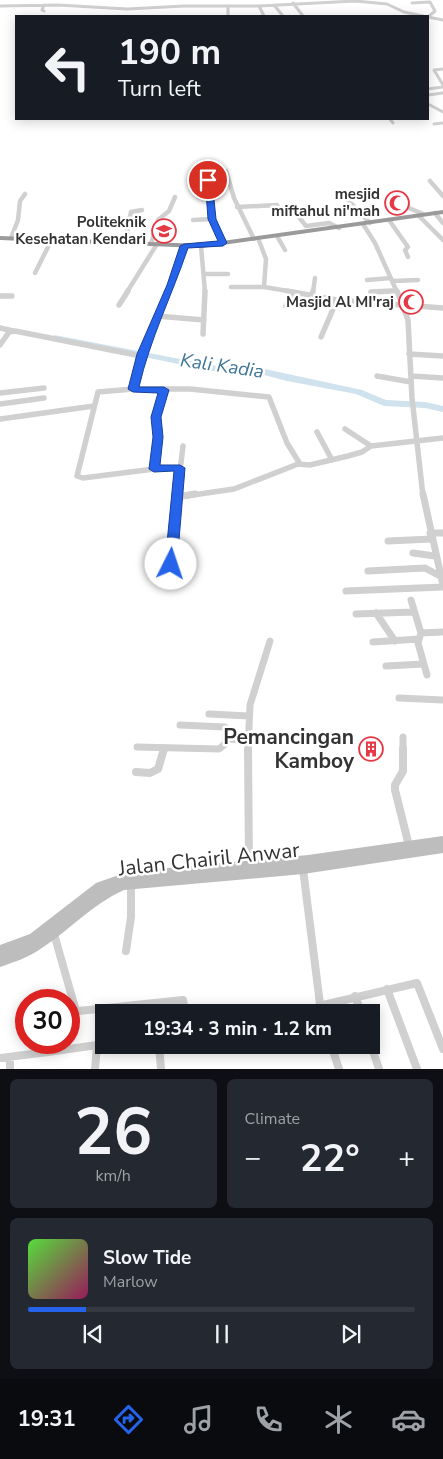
<!DOCTYPE html>
<html lang="en">
<head>
<meta charset="utf-8">
<style>
	:root { --surface:#171b24; --page:#242831; --text:#f1f3f6; --muted:#9ea1a6; --line:#363941; --accent:#2563eb }
	body { margin:0; font-family:"Nunito Sans",sans-serif; background:var(--page); color:var(--text); height:100vh; display:flex; flex-direction:column; font-size:19px; white-space:nowrap }
	* { box-sizing:border-box; margin:0 }
	p { font-size:16px; color:var(--muted) }
	.icon { flex:none; width:28px; height:28px; fill:none; stroke:currentColor; stroke-width:2; stroke-linecap:round; stroke-linejoin:round }
	.map { position:relative; height:1069px; overflow:hidden }
	.panel { display:flex; flex-direction:column; gap:10px; padding:10px; background:#0d0f14; flex:1 }
	.panel>* { flex:none }
	.banner { position:absolute; left:15px; top:15px; width:414px; height:105px; border-radius:0px; box-shadow:0 2px 12px #0003; background:#171b24; color:var(--text); overflow:hidden }
	.speed { position:absolute; left:15px; top:989px; display:flex; gap:10px; font-size:25px; font-weight:700; text-align:center }
	.speed>* { display:grid; place-content:center; width:65px; height:65px; border-radius:50%; background:var(--surface); box-shadow:0 2px 12px #0003; line-height:1 }
	.speed .limit { border:8px solid #d22; background:#fff; color:#111 }
	.pin { position:absolute; display:grid; place-items:center; width:42px; height:42px; color:#fff; margin:-21px; border:2px solid #fff; border-radius:50%; box-shadow:0 1px 5px #0007 }
	.me { position:absolute; width:55px; margin:-28px; rotate:4deg; stroke-linejoin:round; filter:drop-shadow(0 0 4px #0008) }
	.turn { display:flex; align-items:center; gap:18px; height:105px; padding:0 20px; font-size:22px }
	.turn .icon { width:65px; height:65px; stroke-width:2.5 }
	.turn b { display:block; font-size:35px; line-height:42px }
	.big { font-size:38px; font-weight:700; line-height:1.1 }
	.panel .tile { flex:1; display:flex; flex-direction:column; justify-content:center; gap:8px; min-width:0; padding:0 18px; border-radius:8px; background:var(--page) }
	.panel .dial { align-items:center; gap:0 }
	.dial b { font-size:65px; line-height:1 }
	.song { display:flex; align-items:center; gap:15px }
	.cover { width:60px; height:60px; border-radius:8px; background:linear-gradient(135deg,hsl(110 70% 55%),hsl(330 70% 35%)) }
	.played { height:5px; border-radius:2px; background:linear-gradient(90deg,var(--accent) 15%,var(--line) 15%) }
	.keys { display:flex; justify-content:space-around; direction:ltr }
	.heat { display:flex; justify-content:space-between; align-items:center; font-size:28px; direction:ltr }
	.panel .tiles { flex:1; display:grid; gap:10px; grid-template-columns:1fr 1fr }
	.tile:last-child { grid-column:span 2 }
	.trip { position:absolute; left:95px; top:1004px; width:285px; height:50px; border-radius:0px; background:var(--surface); box-shadow:0 2px 12px #0003; font-weight:700; line-height:50px; text-align:center }
	.menu { display:flex; height:80px; justify-content:space-around; align-items:center; background:#090b0e; color:var(--muted) }
	.menu .icon { width:35px; height:35px }
	.menu .selected { color:var(--accent) }
	.menu b { font-size:22px; color:var(--text) }
	.map>svg:first-child { display:block }
	.lines { fill:none; stroke-linecap:round; stroke-linejoin:round }
	.river { fill:#cfe2ee; fill-rule:evenodd }
	.street-far4 { stroke:#d0d0d0; stroke-width:3 }
	.street-far3 { stroke:#d0d0d0; stroke-width:4.5 }
	.street-far2 { stroke:#d0d0d0; stroke-width:5.5 }
	.street-far1 { stroke:#d0d0d0; stroke-width:7 }
	.street { stroke:#d0d0d0; stroke-width:8 }
	.secondary { fill:#bdbdbd; fill-rule:evenodd }
	.highway { fill:#9a9a9a; fill-rule:evenodd }
	.route { fill:#2563eb; stroke:#184099 }
	.labels { text-anchor:middle; dominant-baseline:central; stroke-width:5; stroke-linejoin:round; paint-order:stroke }
	.far-poi-label { font-size:15px; font-weight:bold; fill:#333; stroke:#fff; text-anchor:end }
	.water-label { font-size:19px; font-style:italic; fill:#3f7597; stroke:#fff }
	.near-poi-label { font-size:21px; font-weight:bold; fill:#333; stroke:#fff; text-anchor:end }
	.near-street-label { font-size:21px; fill:#333; stroke:#fff }
</style>
</head>
<body>
<div class="map">
<svg width="443" height="1069" viewBox="0 0 443 1069">
	<rect width="100%" height="100%" fill="#fff"/>
	<g class="lines">
		<!-- river -->
		<path class="river" d="M54,335L217,366L260,368L362,390L386,400L425,402L443,406V412L425,408L384,406L356,394L287,381L260,374L217,372L57,339H54Z"/>
		<!-- street-far4 -->
		<path class="street-far4" d="M293,3L303,16
			M412,3L430,2L435,11L428,17
			M44,5L42,10L44,11
			M274,5L283,16
			M0,6L58,5L127,9L184,6H259L355,1L387,4L404,12L423,16
			M228,6V16
			M259,6L264,16
			M428,17L443,20
			M443,69L434,70L443,85
			M428,89L443,87
			M428,95L443,93
			M428,104L443,112
			M390,119L393,123
			M434,124L443,123"/>
		<!-- street-far3 -->
		<path class="street-far3" d="M226,171L234,198L254,239
			M208,180L214,220L223,243
			M430,181L443,196
			M346,198L370,223
			M407,202L409,208L423,214
			M237,207L277,205L281,212
			M294,211L306,226L329,223L339,228
			M435,213L443,223
			M419,216L443,240
			M114,219H130
			M193,220L212,219
			M389,220L408,247L405,250L408,257
			M363,224L375,243L397,292
			M277,236L285,250
			M11,238L18,220L20,201L25,194
			M258,238L266,259L264,287L294,292
			M125,243L131,212L142,210
			M151,244L158,220L169,211L175,197
			M201,246L205,292
			M35,273L52,239
			M205,274H228
			M367,280L391,278
			M393,281L418,280
			M231,287H263
			M127,292L157,244
			M168,292L185,246
			M313,292L315,278
			M371,292L396,291"/>
		<!-- street-far2 -->
		<path class="street-far2" d="M168,291L142,354L133,389L98,392L77,476L83,478L154,469L180,468
			M287,291L337,300L443,308
			M397,291L408,320L412,398L423,496
			M371,292L392,291
			M0,296H12
			M312,296L313,291
			M119,305L128,291
			M286,306L294,293
			M157,316L204,320
			M0,328L13,331
			M203,334L205,291
			M321,337L337,300
			M0,345L9,332L15,331L141,356
			M409,354L443,356
			M377,376L411,382
			M411,376L443,378
			M133,389H190L269,397L287,443L300,464
			M0,393L44,388
			M0,404L44,398
			M0,419L94,406
			M345,429L371,446
			M317,432L332,460
			M154,469L158,437L156,417L164,390
			M177,496L183,446
			M186,496L234,489L298,464L310,465L348,456L362,452L371,446L443,438"/>
		<!-- street-far1 -->
		<path class="street-far1" d="M177,494V497L195,494
			M423,494L443,585
			M430,533H443
			M388,541L432,539
			M413,553L435,556
			M171,564L177,497
			M368,571L425,568L440,576
			M346,591L443,587
			M411,600L421,633L418,643L427,675
			M376,613L395,641
			M356,614L414,612
			M421,633L443,632
			M373,642L419,639
			M386,666L424,664
			M399,698L443,700
			M209,714L249,716
			M403,737V750
			M226,739L249,740
			M137,747L219,749L225,744L227,730L225,727L180,725
			M164,750V748
			M248,750L250,705L270,641"/>
		<!-- street -->
		<path class="street" d="M248,749L249,865
			M403,749V771L395,785V790L409,846
			M136,772L150,773L158,769L164,749
			M303,869L321,1012
			M54,934L76,1011
			M126,951L131,917V884
			M387,989L417,1069
			M355,996L361,1012
			M319,1006L417,983L443,1049
			M69,1012L183,1000L185,1012
			M48,1042V1052L104,1044
			M159,1045L161,1069
			M331,1045L339,1069
			M371,1045L379,1069
			M10,1057V1069
			M0,1058L48,1052
			M95,1069L97,1045"/>
		<!-- secondary -->
		<path class="secondary" d="M443,836V853L303,874L124,890C91,905 69,931 39,950C27,958 14,962 0,967V945L30,934L96,883L119,875L156,869L308,855Z"/>
		<!-- highway -->
		<path class="highway" d="M443,210V214L201,248L0,240V236L201,244Z"/>
	</g>
	<!-- route -->
	<path class="route" d="M205,178L212,180L216,219L227,243L223,246L188,248C172,295 150,339 139,387H164L169,390L161,417L163,437L160,465H180L185,468L177,564L171,568L165,564L174,471L154,472L149,469L153,437L151,417L158,393L133,392L128,389L137,354L167,285L180,246L184,244L218,241L208,219Z"/>
	<!-- icons -->
	<defs>
		<g id="mosque-ring" transform="scale(1.25)"><circle r="9.5" fill="#fff" stroke="#e63946" stroke-width="1.5"/><path d="M3.5-4.9A6 6 0 1 0 3.5 4.9A5 5 0 1 1 3.5-4.9Z" fill="#e63946"/></g>
		<g id="university-ring" transform="scale(1.25)"><circle r="9.5" fill="#fff" stroke="#e63946" stroke-width="1.5"/><path d="M0-5L7-2L0 1L-7-2ZM-4 1L0 2.5L4 1V4Q0 6-4 4Z" fill="#e63946"/></g>
		<g id="building-ring" transform="scale(1.25)"><circle r="9.5" fill="#fff" stroke="#e63946" stroke-width="1.5"/><path d="M-4-6H4V6H1V3H-1V6H-4ZM-2.5-4.3h1.7v1.8h-1.7ZM.8-4.3h1.7v1.8H.8ZM-2.5-1h1.7V.8h-1.7ZM.8-1h1.7V.8H.8Z" fill="#e63946"/></g>
	</defs>
	<g fill-rule="evenodd">
		<use href="#mosque-ring" x="397" y="203"/>
		<use href="#university-ring" x="164" y="231"/>
		<use href="#mosque-ring" x="411" y="302"/>
		<use href="#building-ring" x="371" y="749"/>
	</g>
	<g class="labels">
		<!-- far-poi labels -->
		<g class="far-poi-label">
			<text x="380" y="194">mesjid<tspan x="380" dy="17">miftahul ni'mah</tspan></text>
			<text x="146" y="222">Politeknik<tspan x="146" dy="17">Kesehatan Kendari</tspan></text>
			<text x="394" y="302">Masjid Al MI'raj</text>
		</g>
		<!-- water labels -->
		<g class="water-label">
			<text transform="translate(222 366) rotate(8)">Kali Kadia</text>
		</g>
		<!-- near-poi labels -->
		<g class="near-poi-label">
			<text x="354" y="737">Pemancingan<tspan x="354" dy="24">Kamboy</tspan></text>
		</g>
		<!-- near-street labels -->
		<g class="near-street-label">
			<text transform="translate(209 859) rotate(-6)">Jalan Chairil Anwar</text>
		</g>
	</g>
</svg>
<div class="speed"><div class="limit">30</div></div>
<div class="pin" style="left:208px;top:180px;background:#d93025"><svg class="icon" aria-label="arrive" viewBox="0 0 24 24"><path d="M6 21V4h12l-3 4 3 4H6"/></svg></div>
<svg class="me" style="left:171px;top:564px" viewBox="-20 -20 40 40"><circle r="19" fill="#fff"/><path d="M0-13L10 11 0 6-10 11z" fill="#2563eb"/></svg>
<div class="trip">19:34 · 3 min · 1.2 km</div>
<div class="banner">
<div class="turn"><svg class="icon" aria-label="left" viewBox="0 0 24 24"><path d="M17 20v-9H6M10 6l-5 5 5 5"/></svg><div><b>190 m</b>Turn left</div></div>
</div>
</div>
<section class="panel">
<div class="tiles">
<div class="tile dial"><b>26</b><p>km/h</p></div>
<div class="tile"><p>Climate</p>
<div class="heat"><a>−</a><b class="big">22°</b><a>+</a></div>
</div>
<div class="tile">
<div class="song"><i class="cover"></i><div><b>Slow Tide</b><p>Marlow</p></div></div>
<div class="played"></div>
<div class="keys"><svg class="icon" aria-label="previous" viewBox="0 0 24 24"><path d="M18 5L8 12l10 7zM5 5v14"/></svg><svg class="icon" aria-label="pause" viewBox="0 0 24 24"><path d="M8 5v14M16 5v14"/></svg><svg class="icon" aria-label="next" viewBox="0 0 24 24"><path d="M6 5l10 7-10 7zM19 5v14"/></svg></div>
</div>
</div>
</section>
<nav class="menu">
<b>19:31</b>
<svg class="icon selected" aria-label="directions" viewBox="0 0 24 24"><path d="M12 3l9 9-9 9-9-9zM9 14v-3h6M13 9l2 2-2 2"/></svg>
<svg class="icon" aria-label="music" viewBox="0 0 24 24"><path d="M9 18V5l10-2v13"/><circle cx="6" cy="18" r="3"/><circle cx="16" cy="16" r="3"/></svg>
<svg class="icon" aria-label="phone" viewBox="0 0 24 24"><path d="M5 4h4l2 5-3 2q2 4 5 5l2-3 5 2v4C11 20 4 13 5 4z"/></svg>
<svg class="icon" aria-label="climate" viewBox="0 0 24 24"><path d="M12 3v18M4 7l16 10M4 17L20 7"/></svg>
<svg class="icon" aria-label="car" viewBox="0 0 24 24"><path d="M5 17H2v-5l4-1 3-4h7l3 4 3 1v5h-3M9 17h6M6 11h13"/><circle cx="7" cy="17" r="2"/><circle cx="17" cy="17" r="2"/></svg>
</nav>
</body>
</html>
